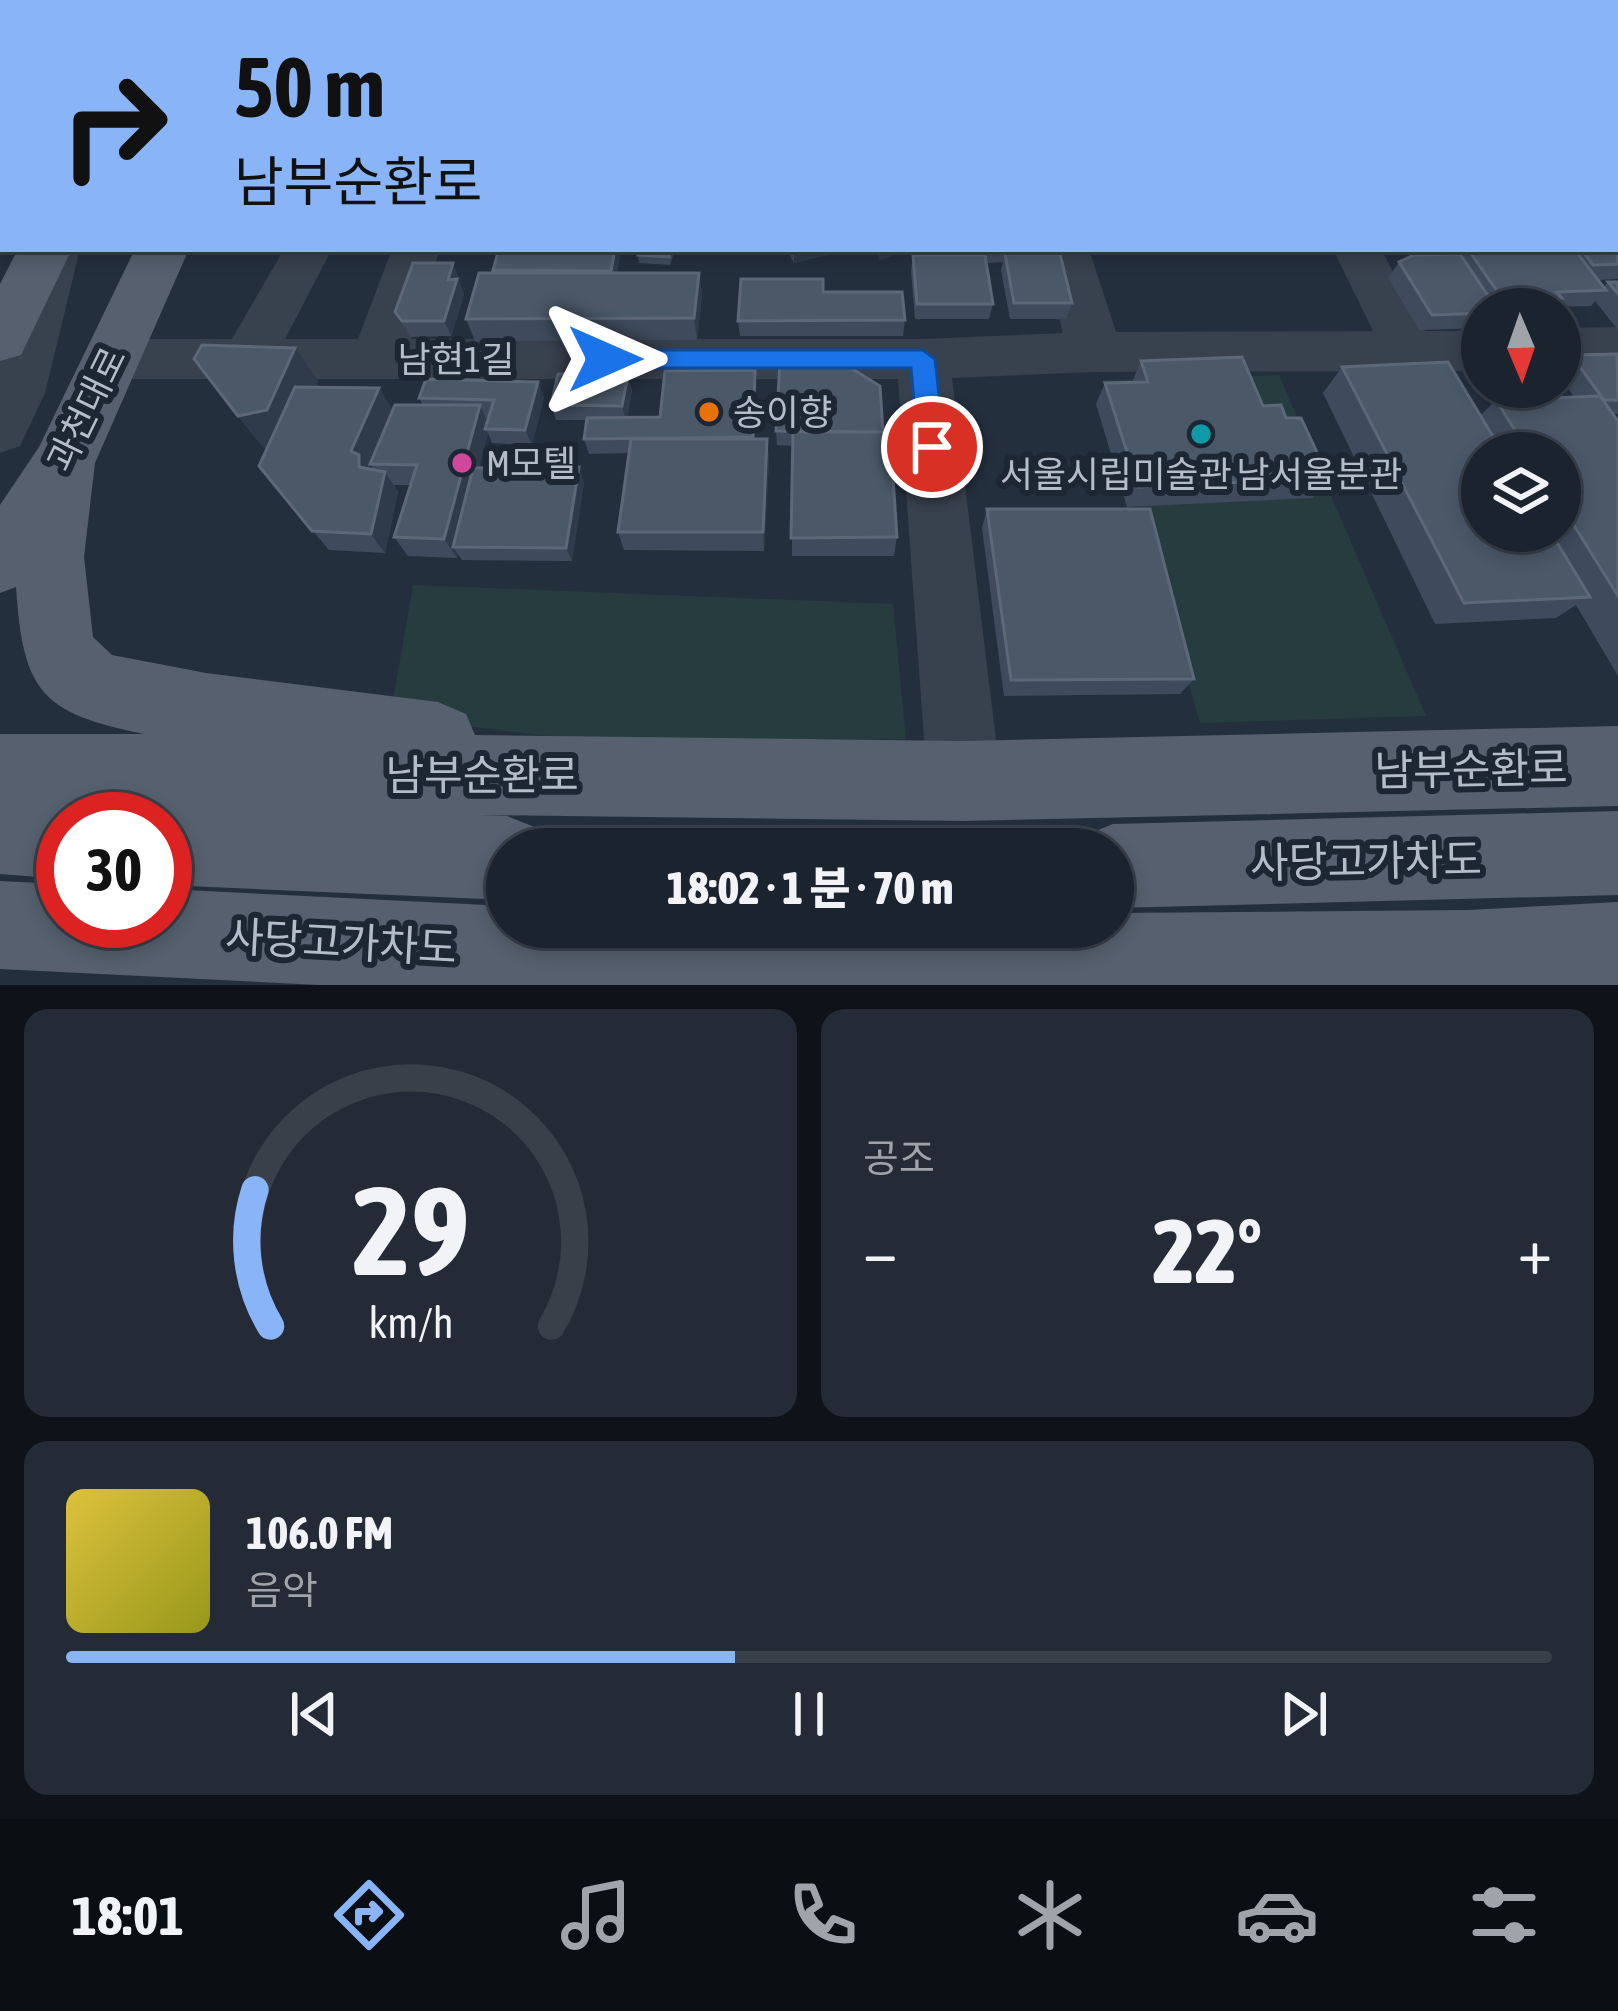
<!DOCTYPE html>
<html lang="ko">
<head>
<meta charset="utf-8">
<style>
	:root { --surface:#1b232e; --page:#242b36; --text:#f1f3f6; --muted:#a0a4aa; --line:#39404a; --accent:#8ab4f8 }
	body { margin:0; font-family:"Asap Condensed","Noto Sans KR",sans-serif; background:var(--page); color:var(--text); height:100vh; display:flex; flex-direction:column; font-size:45px; white-space:nowrap }
	* { box-sizing:border-box; margin:0 }
	p { font-size:39px; color:var(--muted) }
	.icon { flex:none; width:66px; height:66px; fill:none; stroke:currentColor; stroke-width:2; stroke-linecap:round; stroke-linejoin:round }
	.map { position:relative; height:985px; overflow:hidden }
	.drawer { display:flex; flex-direction:column; gap:24px; padding:24px; background:#0f1319; flex:1 }
	.drawer>* { flex:none }
	.guide { position:absolute; left:0px; top:0px; width:1620px; height:252px; box-shadow:0 6px 18px #0003,0 0 0 3px var(--line); background:#8ab4f8; color:#111; overflow:hidden }
	.needle { width:78px; rotate:178deg }
	.controls { position:absolute; left:1461px; top:288px; display:grid; gap:24px }
	.controls a { display:grid; place-items:center; width:120px; height:120px; border-radius:50%; background:var(--surface); box-shadow:0 6px 18px #0003,0 0 0 3px var(--line); font-size:60px }
	.speed { position:absolute; left:36px; top:792px; display:flex; gap:24px; font-size:60px; font-weight:700; text-align:center }
	.speed>* { display:grid; place-content:center; width:156px; height:156px; border-radius:50%; background:var(--surface); box-shadow:0 6px 18px #0003,0 0 0 3px var(--line); line-height:1 }
	.speed .limit { border:18px solid #d22; background:#fff; color:#111 }
	.pin { position:absolute; display:grid; place-items:center; width:102px; height:102px; color:#fff; margin:-51px; border:6px solid #fff; border-radius:50%; box-shadow:0 3px 12px #0007 }
	.me { position:absolute; width:132px; margin:-66px; rotate:90deg; stroke-linejoin:round; filter:drop-shadow(0 0 9px #0008) }
	.turn { display:flex; align-items:center; gap:42px; height:252px; padding:0 36px; font-size:54px }
	.turn .icon { width:156px; height:156px; stroke-width:2.5 }
	.turn b { display:block; font-size:84px; line-height:102px }
	.big { font-size:90px; font-weight:800; line-height:1.1 }
	.drawer .widget { flex:1; display:flex; flex-direction:column; justify-content:center; gap:18px; min-width:0; padding:0 42px; border-radius:24px; background:var(--page) }
	.drawer .dial { align-items:center; gap:0 }
	.dial svg { height:312px; overflow:visible; fill:none; stroke:var(--line); stroke-width:7; stroke-linecap:round; text-anchor:middle }
	.dial text { fill:var(--text); stroke:none }
	.song { display:flex; align-items:center; gap:36px }
	.cover { width:144px; height:144px; border-radius:18px; background:linear-gradient(135deg,hsl(50 70% 55%),hsl(60 70% 35%)) }
	.played { height:12px; border-radius:6px; background:linear-gradient(90deg,var(--accent) 45%,var(--line) 45%) }
	.keys { display:flex; justify-content:space-around; direction:ltr }
	.heat { display:flex; justify-content:space-between; align-items:center; font-size:66px; direction:ltr }
	.drawer .tiles { flex:1; display:grid; gap:24px; grid-template-columns:1fr 1fr }
	.widget:last-child { grid-column:span 2 }
	.trip { position:absolute; left:486px; top:828px; width:648px; height:120px; border-radius:60px; background:var(--surface); box-shadow:0 6px 18px #0003,0 0 0 3px var(--line); font-weight:800; line-height:120px; text-align:center }
	.tabs { display:flex; height:192px; justify-content:space-around; align-items:center; background:#0b0e12; color:var(--muted) }
	.tabs .icon { width:84px; height:84px }
	.tabs .current { color:var(--accent) }
	.tabs b { font-size:54px; color:var(--text) }
	.map>svg:first-child { display:block }
	.green { fill:#263c3f }
	.lines { fill:none; stroke-linecap:round; stroke-linejoin:round }
	.minor { fill:#38414e; fill-rule:evenodd }
	.major { fill:#56606e; fill-rule:evenodd }
	.wall { fill:#3f4b5c; fill-rule:evenodd }
	.shaded-wall { fill:#2f3b4b }
	.building { fill:#4b5868; stroke:#5c6777; stroke-width:3 }
	.route { fill:#1a73e8; stroke:#114b97; stroke-width:3 }
	.food-dot { fill:#e8710a; stroke:#1d2633; stroke-width:4.5 }
	.culture-dot { fill:#0f9aa8; stroke:#1d2633; stroke-width:4.5 }
	.hotel-dot { fill:#d1479c; stroke:#1d2633; stroke-width:4.5 }
	.labels { text-anchor:middle; dominant-baseline:central; stroke-width:12; stroke-linejoin:round; paint-order:stroke }
	.street-label { font-size:36px; fill:#b4bcc9; stroke:#1d2633 }
	.poi-label { font-size:36px; fill:#b4bcc9; stroke:#1d2633; text-anchor:start }
	.near-street-label { font-size:42px; fill:#b4bcc9; stroke:#1d2633 }
</style>
</head>
<body>
<div class="map">
<svg width="1618" height="985" viewBox="0 0 1618 985">
	<rect width="100%" height="100%" fill="#242f3e"/>
	<!-- green -->
	<path class="green" d="M1279,375L1426,716L1200,723L1102,380Z
		M413,585L893,604L906,739L601,742L390,717Z"/>
	<g class="lines">
		<!-- minor -->
		<path class="minor" d="M163,0H201L161,3Z
			M446,0H484V3H446Z
			M615,0H653V3H615Z
			M770,0H808V3H770Z
			M1320,0H1358L1360,3H1322Z
			M1424,0H1463L1465,3H1426Z
			M1617,194H1618V226H1617Z
			M32,249H80L45,393L20,446L0,453V356Z
			M284,249H332L285,339H358L392,249H440L411,339H923L1063,333L1041,249H1089L1116,332L1373,331L1333,249H1381L1425,331H1482V371L1095,372L952,378L1001,781L990,807L964,818L938,807L927,781L898,379H111L92,373L84,359L92,345L111,339H232Z
			M1618,327V367L1560,368V328Z"/>
		<!-- major -->
		<path class="major" d="M123,0H165L122,3Z
			M217,0H259L216,3Z
			M18,249H72L21,355L0,361V284Z
			M135,249H189L95,463L84,557L93,637L112,655L206,673L438,702L466,714L475,735L964,741L1618,726V806L964,821L478,815L507,816L537,828L545,849H507V900L165,885V819L95,814L97,819H63V879L0,874V734H144C41,713 23,692 16,587L0,593V505L39,447Z
			M1618,811V895L1113,908V849H1078L1083,836L1113,824Z
			M0,881L63,884V921H165V889L507,906V927H1113V913L1468,910L1618,902V985H319L0,969Z"/>
	</g>
	<!-- wall -->
	<path class="wall" d="M1348,0H1442L1444,3H1351Z
		M1456,0H1618V72L1617,73V3H1459Z
		M1618,240V279L1598,280L1604,287L1608,282H1618V330L1595,301L1591,306L1554,307L1552,309H1482V328L1419,330L1388,278L1399,262L1462,257L1468,249H1617Z
		M621,249L617,273H699L702,295L697,340L475,341L466,319L494,273L493,270Z
		M639,249H675L670,265L639,263L638,255Z
		M786,249H850L794,263Z
		M978,249H1040L1038,254L1072,303L1066,319H1010L1001,270L1003,262L986,263L993,304L989,319H915L911,271L913,255H979Z
		M453,263L464,295L451,336L410,337L395,312Z
		M823,292L905,320L903,336H740L738,321Z
		M1571,355H1618V414H1613L1618,421V676L1576,605L1556,618L1435,624L1323,393L1342,367L1480,416L1496,400L1574,397L1560,377V366ZM1482,453H1560V531H1482Z
		M1141,361L1263,406L1286,418L1329,478L1313,498L1127,507L1096,404L1105,383L1132,382Z
		M318,381L316,387L379,388L392,409L368,466L373,469L370,464L423,405L419,398L538,382L544,397L532,445L492,443L488,433L479,468L584,482L572,561L462,560L458,554L457,558L408,556L394,537L411,485H394L398,492L385,553L329,550L259,466L267,447L264,448L238,416Z
		M756,385L754,439H767L769,459L764,551L624,550L618,532L629,453L589,454L584,439L587,420H556L551,405L632,390L627,418L660,417Z
		M776,431L883,432L897,537L894,556H792V446L777,445Z
		M987,509L1194,679L1180,694L1004,696L982,528Z"/>
	<!-- shaded-wall -->
	<path class="shaded-wall" d="M3,61V118L0,115V66Z
		M615,249H621L615,286L611,271Z
		M794,249H850L794,263Z
		M879,249H912L878,261Z
		M453,263L464,295L451,336L444,321L448,280Z
		M699,273L702,295L697,340L694,318Z
		M295,348L318,381L293,442L264,448L238,416Z
		M628,375L632,390L626,421L622,406Z
		M538,382L544,397L532,445L525,430Z
		M379,388L392,409L368,466L374,475L359,467L351,451Z
		M480,405L490,426L485,429L488,433L459,547H453L458,554L457,558L444,539Z
		M767,439L769,459L764,551L763,532Z
		M579,467L584,482L572,561L566,548Z
		M385,472L398,492L385,553L371,534Z"/>
	<!-- building -->
	<path class="building" d="M0,0H35L34,3H3V61L0,66Z
		M534,0H591V3H534Z
		M1358,0H1396L1399,3H1361Z
		M1406,0H1442L1444,2L1408,3Z
		M1617,240L1618,264L1593,265L1581,249H1617Z
		M499,249H615L611,271L493,270Z
		M639,249H671L669,257L638,255Z
		M1468,249H1574L1606,290L1557,292L1562,298L1503,300Z
		M1005,254H1060L1072,303H1014Z
		M1460,254L1497,309H1482V313L1432,315L1399,262L1414,255Z
		M913,255H985L993,304H917Z
		M413,263H453L448,280L457,279L444,321H402L395,312Z
		M479,273H699L694,318L466,319Z
		M741,279H823V292H902L905,320L738,321Z
		M1608,282H1618V294Z
		M202,345L295,348L267,410L238,416L194,359Z
		M1617,354L1618,400H1604L1571,355Z
		M1242,357L1263,406L1281,405L1286,418H1301L1329,478L1138,487L1105,383L1148,382L1141,361Z
		M838,360L880,386L883,432L776,431L780,361Z
		M1448,362L1503,453H1482V531H1550L1590,597L1464,603L1342,367Z
		M755,370L753,437L584,439L587,418L660,417L665,371Z
		M558,374L628,375L622,406L551,405Z
		M426,379L538,382L525,430L485,429L494,400L419,398Z
		M295,387L379,388L351,451L359,455V467L385,472L371,534L312,531L259,466Z
		M1600,396L1618,421V596L1560,503V453H1529L1496,400Z
		M395,405H480L444,539L394,537L417,465L370,464Z
		M793,432H890L897,537L791,538Z
		M631,439H767L763,532H618Z
		M579,467L566,548L453,547L473,468Z
		M987,509H1150L1194,679L1011,680Z"/>
	<!-- route -->
	<path class="route" d="M605,350H923L935,359L945,447L932,458L918,447L911,368H605L593,359Z"/>
	<!-- markers -->
	<circle class="food-dot" cx="709" cy="412" r="12"/>
	<circle class="culture-dot" cx="1201" cy="434" r="12"/>
	<circle class="hotel-dot" cx="462" cy="463" r="12"/>
	<g class="labels">
		<!-- street labels -->
		<g class="street-label">
			<text x="456" y="359">남현1길</text>
			<text transform="translate(86 409) rotate(-64)">과천대로</text>
		</g>
		<!-- poi labels -->
		<g class="poi-label">
			<text x="733" y="412">송이향</text>
			<text x="486" y="463">M모텔</text>
			<text x="1201" y="474" text-anchor="middle">서울시립미술관 남서울분관</text>
		</g>
		<!-- near-street labels -->
		<g class="near-street-label">
			<text transform="translate(1471 769) rotate(-1)">남부순환로</text>
			<text x="482" y="775">남부순환로</text>
			<text transform="translate(1366 861) rotate(-1)">사당고가차도</text>
			<text transform="translate(341 942) rotate(3)">사당고가차도</text>
		</g>
	</g>
</svg>
<div class="controls">
<a><svg class="needle" viewBox="-14 -14 28 28"><path d="M0-13l5 13h-10z" fill="#e53935"/><path d="M0 13l5-13h-10z" fill="#a0a4aa"/></svg></a>
<a><svg class="icon" aria-label="layers" viewBox="0 0 24 24"><path d="M12 4l9 5-9 5-9-5zM3 14l9 5 9-5"/></svg></a>
</div>
<div class="speed"><div class="limit">30</div></div>
<div class="pin" style="left:932px;top:447px;background:#d93025"><svg class="icon" aria-label="arrive" viewBox="0 0 24 24"><path d="M6 21V4h12l-3 4 3 4H6"/></svg></div>
<svg class="me" style="left:605px;top:359px" viewBox="-20 -20 40 40"><path d="M0-17L14 15 0 8-14 15z" fill="#1a73e8" stroke="#fff" stroke-width="4"/></svg>
<div class="trip">18:02 · 1 분 · 70 m</div>
<div class="guide">
<div class="turn"><svg class="icon" aria-label="right" viewBox="0 0 24 24"><path d="M7 20v-9h11M14 6l5 5-5 5"/></svg><div><b>50 m</b>남부순환로</div></div>
</div>
</div>
<section class="drawer">
<div class="tiles">
<div class="widget dial"><svg viewBox="0 0 100 80">
<path d="M14 69A42 42 0 1 1 86 69"/>
<path d="M14 69A42 42 0 0 1 10 34" stroke="#8ab4f8"/>
<text x="50" y="56" font-size="32" font-weight="700">29</text>
<text x="50" y="72" font-size="11">km/h</text>
</svg></div>
<div class="widget"><p>공조</p>
<div class="heat"><a>−</a><b class="big">22°</b><a>+</a></div>
</div>
<div class="widget">
<div class="song"><i class="cover"></i><div><b>106.0 FM</b><p>음악</p></div></div>
<div class="played"></div>
<div class="keys"><svg class="icon" aria-label="previous" viewBox="0 0 24 24"><path d="M18 5L8 12l10 7zM5 5v14"/></svg><svg class="icon" aria-label="pause" viewBox="0 0 24 24"><path d="M8 5v14M16 5v14"/></svg><svg class="icon" aria-label="next" viewBox="0 0 24 24"><path d="M6 5l10 7-10 7zM19 5v14"/></svg></div>
</div>
</div>
</section>
<nav class="tabs">
<b>18:01</b>
<svg class="icon current" aria-label="directions" viewBox="0 0 24 24"><path d="M12 3l9 9-9 9-9-9zM9 14v-3h6M13 9l2 2-2 2"/></svg>
<svg class="icon" aria-label="music" viewBox="0 0 24 24"><path d="M9 18V5l10-2v13"/><circle cx="6" cy="18" r="3"/><circle cx="16" cy="16" r="3"/></svg>
<svg class="icon" aria-label="phone" viewBox="0 0 24 24"><path d="M5 4h4l2 5-3 2q2 4 5 5l2-3 5 2v4C11 20 4 13 5 4z"/></svg>
<svg class="icon" aria-label="climate" viewBox="0 0 24 24"><path d="M12 3v18M4 7l16 10M4 17L20 7"/></svg>
<svg class="icon" aria-label="car" viewBox="0 0 24 24"><path d="M5 17H2v-5l4-1 3-4h7l3 4 3 1v5h-3M9 17h6M6 11h13"/><circle cx="7" cy="17" r="2"/><circle cx="17" cy="17" r="2"/></svg>
<svg class="icon" aria-label="filters" viewBox="0 0 24 24"><path d="M4 7h16M4 17h16"/><circle cx="9" cy="7" r="2"/><circle cx="15" cy="17" r="2"/></svg>
</nav>
</body>
</html>
